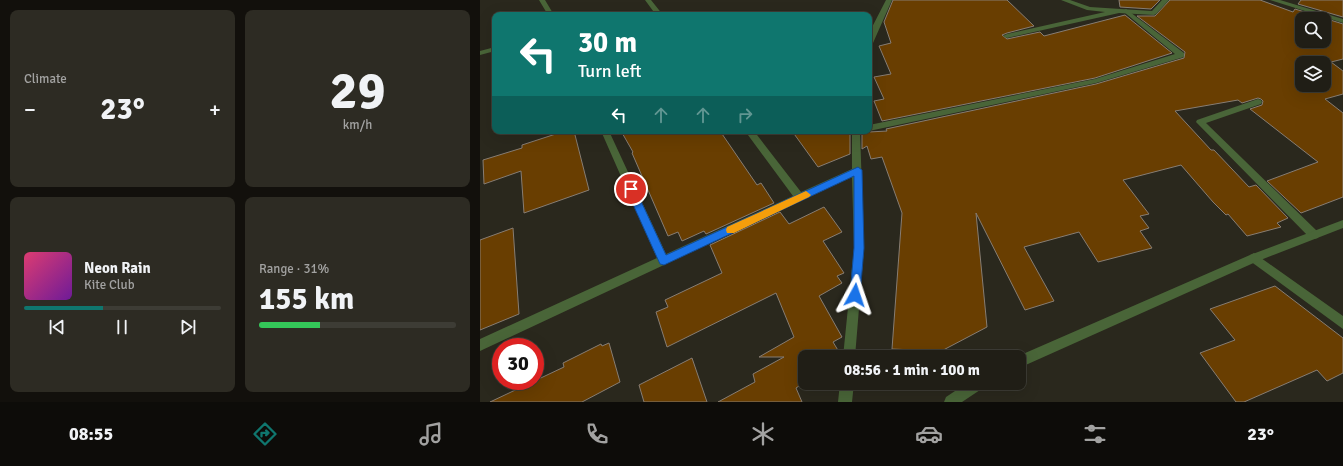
<!DOCTYPE html>
<html lang="en">
<head>
<meta charset="utf-8">
<style>
	:root { --surface:#201e16; --page:#2d2b23; --text:#f1f3f6; --muted:#a2a2a1; --line:#3d3c35; --accent:#0f766e }
	body { margin:0; font-family:Signika,sans-serif; background:var(--page); color:var(--text); height:100vh; display:flex; flex-direction:column; font-size:15px; white-space:nowrap }
	* { box-sizing:border-box; margin:0 }
	p { font-size:13px; color:var(--muted) }
	.icon { flex:none; width:22px; height:22px; fill:none; stroke:currentColor; stroke-width:2; stroke-linecap:round; stroke-linejoin:round }
	.map { position:relative; flex:1; overflow:hidden }
	.sheet { display:flex; flex-direction:column; gap:10px; padding:10px; background:#12100c; width:480px }
	.sheet>* { flex:none }
	.hud { position:absolute; left:12px; top:12px; width:380px; height:122px; border-radius:8px; box-shadow:0 4px 16px #0002,0 0 0 1px var(--line); background:#0f766e; color:#fff; overflow:hidden }
	.controls { position:absolute; left:815px; top:12px; display:grid; gap:8px }
	.controls a { display:grid; place-items:center; width:36px; height:36px; border-radius:8px; background:var(--surface); box-shadow:0 4px 16px #0002,0 0 0 1px var(--line); font-size:20px }
	.speed { position:absolute; left:12px; top:338px; display:flex; gap:8px; font-size:20px; font-weight:700; text-align:center }
	.speed>* { display:grid; place-content:center; width:52px; height:52px; border-radius:50%; background:var(--surface); box-shadow:0 4px 16px #0002,0 0 0 1px var(--line); line-height:1 }
	.speed .limit { border:6px solid #d22; background:#fff; color:#111 }
	.pin { position:absolute; display:grid; place-items:center; width:34px; height:34px; color:#fff; margin:-17px; border:2px solid #fff; border-radius:50%; box-shadow:0 1px 4px #0007 }
	.me { position:absolute; width:44px; margin:-22px; rotate:5deg; stroke-linejoin:round; filter:drop-shadow(0 0 3px #0008) }
	.turn { display:flex; align-items:center; gap:14px; height:84px; padding:0 20px; font-size:18px }
	.turn .icon { width:52px; height:52px; stroke-width:2.5 }
	.turn b { display:block; font-size:28px; line-height:34px }
	.lanes { display:flex; align-items:center; height:38px; padding:0 20px; background:#0003; justify-content:center; gap:20px; direction:ltr }
	.lanes .off { opacity:.35 }
	.big { font-size:30px; font-weight:800; line-height:1.1 }
	.sheet .card { flex:1; display:flex; flex-direction:column; justify-content:center; gap:6px; min-width:0; padding:0 14px; border-radius:8px; background:var(--page) }
	.sheet .dial { align-items:center; gap:0 }
	.dial b { font-size:52px; line-height:1 }
	.song { display:flex; align-items:center; gap:12px }
	.cover { width:48px; height:48px; border-radius:6px; background:linear-gradient(135deg,hsl(340 70% 55%),hsl(280 70% 35%)) }
	.played { height:4px; border-radius:2px; background:linear-gradient(90deg,var(--accent) 40%,var(--line) 40%) }
	.keys { display:flex; justify-content:space-around; direction:ltr }
	.heat { display:flex; justify-content:space-between; align-items:center; font-size:22px; direction:ltr }
	.charge { height:6px; border-radius:3px; background:linear-gradient(90deg,#34c759 31%,var(--line) 0) }
	.sheet .tiles { flex:1; display:grid; gap:10px; grid-template-columns:repeat(2,1fr) }
	.trip { position:absolute; left:318px; top:350px; width:228px; height:40px; border-radius:8px; background:var(--surface); box-shadow:0 4px 16px #0002,0 0 0 1px var(--line); font-weight:800; line-height:40px; text-align:center }
	.menu { display:flex; height:64px; justify-content:space-around; align-items:center; background:#0d0c09; color:var(--muted) }
	.menu .icon { width:28px; height:28px }
	.menu .current { color:var(--accent) }
	.menu b { font-size:18px; color:var(--text) }
	main { display:flex; flex:1; min-height:0 }
	.map>svg:first-child { display:block }
	.building { fill:#693e01; stroke:#877d73; fill-rule:evenodd }
	.lines { fill:none; stroke-linecap:round; stroke-linejoin:round }
	.service { fill:#496538; fill-rule:evenodd }
	.minor { fill:#496538; fill-rule:evenodd }
	.tertiary { fill:#496538; fill-rule:evenodd }
	.route { fill:#1a73e8; stroke:#114b97 }
	.slow { fill:#f59e0b }
</style>
</head>
<body>
<main>
<section class="sheet">
<div class="tiles">
<div class="card"><p>Climate</p>
<div class="heat"><a>−</a><b class="big">23°</b><a>+</a></div>
</div>
<div class="card dial"><b>29</b><p>km/h</p></div>
<div class="card">
<div class="song"><i class="cover"></i><div><b>Neon Rain</b><p>Kite Club</p></div></div>
<div class="played"></div>
<div class="keys"><svg class="icon" aria-label="previous" viewBox="0 0 24 24"><path d="M18 5L8 12l10 7zM5 5v14"/></svg><svg class="icon" aria-label="pause" viewBox="0 0 24 24"><path d="M8 5v14M16 5v14"/></svg><svg class="icon" aria-label="next" viewBox="0 0 24 24"><path d="M6 5l10 7-10 7zM19 5v14"/></svg></div>
</div>
<div class="card"><p>Range · 31%</p><b class="big">155 km</b><div class="charge"></div></div>
</div>
</section>
<div class="map">
<svg width="863" height="402" viewBox="0 0 863 402">
	<rect width="100%" height="100%" fill="#2a281d"/>
	<!-- building -->
	<path class="building" d="M413,0H527L554,26L527,33L522,35L527,39L560,32L564,36L645,15L692,53L615,78L402,121L394,101L404,99L394,77L411,74L399,46L411,43L404,22Z
		M639,0H680L671,9L640,7Z
		M690,0H780L813,12L815,9L863,24V59L851,62L863,71V94L845,99L863,113V197L821,213L787,181L838,162L770,109L782,105L783,101L781,99L778,98L762,103L758,100L695,111L731,150H734L769,187L776,185L808,218L797,223L801,227L767,236L748,214L746,215L733,202L701,165L643,180L669,214L660,216L669,228L660,231L672,248L618,262L599,232L544,247L574,301L545,310L496,213L507,327L450,357H433L434,350L412,349L422,213L402,157L391,159L387,146L382,149V131L389,132L407,131L406,129L616,84L704,58L705,52L657,16H675ZM822,19H844V41H822ZM822,63H844V85H822Z
		M821,0H863V17L818,4Z
		M85,131H94L109,190L44,213L41,171L4,184L3,160L42,148V145Z
		M141,131H240L277,185L281,183L294,203L226,234L224,231L202,241L198,232L188,236L152,153L153,152Z
		M312,131H370V154L338,167Z
		M344,207L362,232L343,241L364,273L357,276L362,283L339,296L362,337L353,342L362,357H325V382L316,388L322,402H238L275,382L273,374L304,357H279L314,337L296,293L187,347L176,312L188,307L185,300L242,273L230,245L300,212L309,224Z
		M33,228L39,314L0,330V240Z
		M795,286L863,338V373L847,381L837,370L764,402H756L720,353L755,340L730,309Z
		M129,343L140,382L102,402H10L84,367L83,363L121,344L122,346Z
		M212,358L227,402H164L159,385Z"/>
	<g class="lines">
		<!-- service -->
		<path class="service" d="M646,9L704,53V57L616,83L389,131V125L615,79L695,54L644,12V10Z"/>
		<!-- minor -->
		<path class="minor" d="M59,0H65L74,15H68Z
			M165,0H171L183,15H176Z
			M406,0H412L393,43L389,45V33Z
			M581,0H590L610,7L672,11L682,0H689L676,14L674,15L639,13L527,38L523,36L527,34L625,12L607,10Z
			M790,0H800L863,19V23Z
			M15,47V51L0,55V51Z
			M778,99L781,100L782,102L781,104L726,123L838,232L839,235L838,238L834,239L830,238L716,122L717,120Z
			M121,131H129L186,254L313,196L265,131H274L321,192L372,169V131H380L384,248L375,357H363L374,248L372,177L0,351V339L177,258Z
			M774,253L863,316V329L770,261L769,258L770,255Z
			M360,383H374L372,402H358Z"/>
		<!-- tertiary -->
		<path class="tertiary" d="M863,220V228L778,261L539,368V357H536L770,255Z
			M487,383H505L503,388L482,402H464L466,397Z"/>
	</g>
	<!-- route -->
	<path class="route" d="M378,167L382,170L384,248L380,295L379,298L375,299L371,298L370,295L374,248V176L184,265L180,264L146,189L148,186H154L186,255Z"/>
	<!-- slow -->
	<path class="slow" d="M326,191L331,195L329,197L254,233H247L246,230L247,227Z"/>
</svg>
<div class="controls">
<a><svg class="icon" aria-label="search" viewBox="0 0 24 24"><circle cx="10" cy="10" r="6"/><path d="M15 15l6 6"/></svg></a>
<a><svg class="icon" aria-label="layers" viewBox="0 0 24 24"><path d="M12 4l9 5-9 5-9-5zM3 14l9 5 9-5"/></svg></a>
</div>
<div class="speed"><div class="limit">30</div></div>
<div class="pin" style="left:151px;top:189px;background:#d93025"><svg class="icon" aria-label="arrive" viewBox="0 0 24 24"><path d="M6 21V4h12l-3 4 3 4H6"/></svg></div>
<svg class="me" style="left:375px;top:295px" viewBox="-20 -20 40 40"><path d="M0-17L14 15 0 8-14 15z" fill="#1a73e8" stroke="#fff" stroke-width="4"/></svg>
<div class="trip">08:56 · 1 min · 100 m</div>
<div class="hud">
<div class="turn"><svg class="icon" aria-label="left" viewBox="0 0 24 24"><path d="M17 20v-9H6M10 6l-5 5 5 5"/></svg><div><b>30 m</b>Turn left</div></div>
<div class="lanes"><svg class="icon" aria-label="left" viewBox="0 0 24 24"><path d="M17 20v-9H6M10 6l-5 5 5 5"/></svg><svg class="icon off" aria-label="ahead" viewBox="0 0 24 24"><path d="M12 20V5M6 11l6-6 6 6"/></svg><svg class="icon off" aria-label="ahead" viewBox="0 0 24 24"><path d="M12 20V5M6 11l6-6 6 6"/></svg><svg class="icon off" aria-label="right" viewBox="0 0 24 24"><path d="M7 20v-9h11M14 6l5 5-5 5"/></svg></div>
</div>
</div>
</main>
<nav class="menu">
<b>08:55</b>
<svg class="icon current" aria-label="directions" viewBox="0 0 24 24"><path d="M12 3l9 9-9 9-9-9zM9 14v-3h6M13 9l2 2-2 2"/></svg>
<svg class="icon" aria-label="music" viewBox="0 0 24 24"><path d="M9 18V5l10-2v13"/><circle cx="6" cy="18" r="3"/><circle cx="16" cy="16" r="3"/></svg>
<svg class="icon" aria-label="phone" viewBox="0 0 24 24"><path d="M5 4h4l2 5-3 2q2 4 5 5l2-3 5 2v4C11 20 4 13 5 4z"/></svg>
<svg class="icon" aria-label="climate" viewBox="0 0 24 24"><path d="M12 3v18M4 7l16 10M4 17L20 7"/></svg>
<svg class="icon" aria-label="car" viewBox="0 0 24 24"><path d="M5 17H2v-5l4-1 3-4h7l3 4 3 1v5h-3M9 17h6M6 11h13"/><circle cx="7" cy="17" r="2"/><circle cx="17" cy="17" r="2"/></svg>
<svg class="icon" aria-label="filters" viewBox="0 0 24 24"><path d="M4 7h16M4 17h16"/><circle cx="9" cy="7" r="2"/><circle cx="15" cy="17" r="2"/></svg>
<b>23°</b>
</nav>
</body>
</html>
